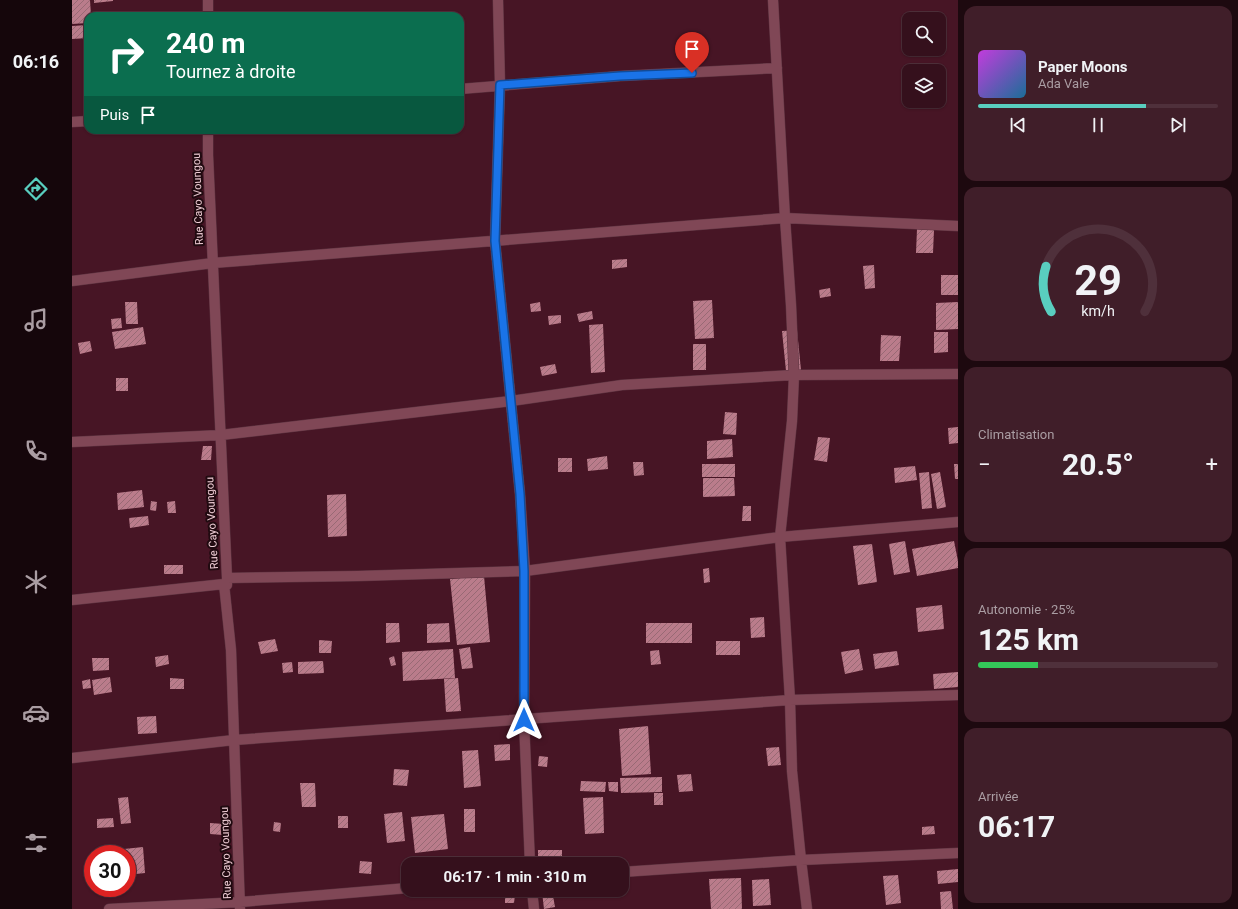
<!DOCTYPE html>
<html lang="fr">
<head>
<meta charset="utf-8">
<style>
	:root { --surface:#35101c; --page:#401e29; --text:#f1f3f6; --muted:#aa9da3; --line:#4f303b; --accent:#59cebf }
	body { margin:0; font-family:Roboto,sans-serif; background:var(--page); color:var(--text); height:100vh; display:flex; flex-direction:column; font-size:15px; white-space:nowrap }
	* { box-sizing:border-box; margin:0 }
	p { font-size:13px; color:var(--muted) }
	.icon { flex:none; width:22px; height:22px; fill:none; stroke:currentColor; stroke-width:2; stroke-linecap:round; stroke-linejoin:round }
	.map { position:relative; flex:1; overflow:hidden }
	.panel { display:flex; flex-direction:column; gap:6px; padding:6px; background:#1d090f; width:280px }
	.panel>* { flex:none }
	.hud { position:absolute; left:12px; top:12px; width:380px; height:122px; border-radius:12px; box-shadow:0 1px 3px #0004,0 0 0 1px var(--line); background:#0b6e4f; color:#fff; overflow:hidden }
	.buttons { position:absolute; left:830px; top:12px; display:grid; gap:8px }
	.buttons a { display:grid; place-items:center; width:44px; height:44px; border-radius:8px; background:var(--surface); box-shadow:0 1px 3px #0004,0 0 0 1px var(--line); font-size:20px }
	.speed { position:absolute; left:12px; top:845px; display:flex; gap:8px; font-size:20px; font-weight:700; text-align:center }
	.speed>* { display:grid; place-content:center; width:52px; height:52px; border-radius:50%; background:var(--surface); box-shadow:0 1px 3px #0004,0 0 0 1px var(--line); line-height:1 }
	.speed .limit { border:6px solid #d22; background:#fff; color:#111 }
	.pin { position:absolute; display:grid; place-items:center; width:34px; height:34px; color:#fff; margin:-41px -17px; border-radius:50% 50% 50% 0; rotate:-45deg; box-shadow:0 0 4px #0007 }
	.pin .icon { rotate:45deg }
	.me { position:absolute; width:44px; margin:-22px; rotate:0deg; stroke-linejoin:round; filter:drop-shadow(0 0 3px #0008) }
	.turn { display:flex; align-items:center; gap:14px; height:84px; padding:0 16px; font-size:18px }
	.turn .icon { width:52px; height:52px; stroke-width:2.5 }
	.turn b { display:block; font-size:28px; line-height:34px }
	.then { display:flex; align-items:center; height:38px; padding:0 16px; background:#0003; gap:8px; font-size:15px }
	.big { font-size:30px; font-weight:700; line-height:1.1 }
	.panel .widget { flex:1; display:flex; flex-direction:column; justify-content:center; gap:6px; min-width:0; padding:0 14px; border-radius:12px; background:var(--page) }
	.panel .dial { align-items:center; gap:0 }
	.dial svg { height:104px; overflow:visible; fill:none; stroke:var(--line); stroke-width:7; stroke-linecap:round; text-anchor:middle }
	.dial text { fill:var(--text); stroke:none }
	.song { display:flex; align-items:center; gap:12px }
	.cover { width:48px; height:48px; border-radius:6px; background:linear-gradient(135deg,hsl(290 70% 55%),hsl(200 70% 35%)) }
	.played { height:4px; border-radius:2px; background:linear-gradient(90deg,var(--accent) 70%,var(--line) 70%) }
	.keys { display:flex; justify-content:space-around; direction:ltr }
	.heat { display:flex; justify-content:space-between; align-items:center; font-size:22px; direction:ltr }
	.charge { height:6px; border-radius:3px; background:linear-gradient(90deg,#34c759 25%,var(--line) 0) }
	.trip { position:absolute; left:329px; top:857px; width:228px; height:40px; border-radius:12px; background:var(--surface); box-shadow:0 1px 3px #0004,0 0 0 1px var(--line); font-weight:700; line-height:40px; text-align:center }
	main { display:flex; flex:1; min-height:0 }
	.menu { display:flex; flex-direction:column; width:72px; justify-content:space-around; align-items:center; background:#15060b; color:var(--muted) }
	.menu .icon { width:28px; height:28px }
	.menu .selected { color:var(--accent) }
	.menu b { font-size:18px; color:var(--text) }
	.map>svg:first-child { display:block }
	.building { fill:url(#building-hatch) }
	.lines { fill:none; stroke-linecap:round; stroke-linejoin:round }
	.minor-casing { stroke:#5e3542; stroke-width:11 }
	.minor { stroke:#804756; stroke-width:10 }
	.route-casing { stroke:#114b97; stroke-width:10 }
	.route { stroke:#1a73e8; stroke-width:7 }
	.labels { text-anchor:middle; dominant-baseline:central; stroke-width:4; stroke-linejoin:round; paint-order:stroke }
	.street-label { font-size:11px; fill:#efcdd5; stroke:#200a10 }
</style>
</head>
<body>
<main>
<nav class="menu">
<b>06:16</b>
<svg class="icon selected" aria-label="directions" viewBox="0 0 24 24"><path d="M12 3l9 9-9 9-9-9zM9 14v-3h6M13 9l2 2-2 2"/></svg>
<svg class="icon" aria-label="music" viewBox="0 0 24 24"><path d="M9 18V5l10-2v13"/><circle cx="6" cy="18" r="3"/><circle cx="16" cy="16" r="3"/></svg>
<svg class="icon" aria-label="phone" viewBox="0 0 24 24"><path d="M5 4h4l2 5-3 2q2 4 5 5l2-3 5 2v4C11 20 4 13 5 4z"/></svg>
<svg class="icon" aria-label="climate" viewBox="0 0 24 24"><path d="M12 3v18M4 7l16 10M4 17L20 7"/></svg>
<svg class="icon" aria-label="car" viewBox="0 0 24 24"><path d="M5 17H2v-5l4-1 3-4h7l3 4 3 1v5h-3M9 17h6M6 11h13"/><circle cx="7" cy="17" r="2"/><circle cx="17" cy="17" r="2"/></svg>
<svg class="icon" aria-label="filters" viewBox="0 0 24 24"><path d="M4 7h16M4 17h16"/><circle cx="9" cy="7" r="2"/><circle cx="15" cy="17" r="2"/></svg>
</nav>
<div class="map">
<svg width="886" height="909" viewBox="0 0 886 909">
	<defs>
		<pattern id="building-hatch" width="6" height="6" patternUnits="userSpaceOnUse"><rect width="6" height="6" fill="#ba7c8b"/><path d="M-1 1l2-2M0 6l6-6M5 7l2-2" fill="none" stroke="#986974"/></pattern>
	</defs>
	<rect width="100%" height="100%" fill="#471525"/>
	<!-- building -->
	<path class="building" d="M0,0H18L19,16H16V23L0,24Z
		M22,0H41V1L22,3Z
		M15,25L16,38L0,39V26Z
		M845,229L862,230L861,253H844Z
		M555,259V267L540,269V260Z
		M802,265L803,288L793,289L791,266Z
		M869,275H886V295H869Z
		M758,288L759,296L748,298L747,290Z
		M640,300L642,338L623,339L621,301Z
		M53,302H65L66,324H54Z
		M468,302L469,311L459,312L458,304Z
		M886,302V329L864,330V303Z
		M520,311L521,319L507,322L505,314Z
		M489,315V323L477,325L476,316Z
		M49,318L50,328L40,329L39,319Z
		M531,324L533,372L519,373L517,325Z
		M71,327L74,344L43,349L40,332Z
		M725,330L729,370L714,371L710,331Z
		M862,332H876V352L862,353Z
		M809,335L829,336L827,361H808Z
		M18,341L20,351L8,354L6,343Z
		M621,344H634V370H621Z
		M483,364L485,373L470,376L468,367Z
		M44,378H56V391H44Z
		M653,412L665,413L664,435L651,434Z
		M886,427V443L877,444L876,428Z
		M746,437L758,438L755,462L742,460Z
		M660,439L661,457L635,459V441Z
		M131,446H140L139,460H129Z
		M535,456L536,469L516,471L515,459Z
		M486,458H500V472H486Z
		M561,462H571L572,475L562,476Z
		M630,464H663V477H630Z
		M882,464H886V479H883Z
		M843,466L845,480L823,483L822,468Z
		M857,472L860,508L850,509L847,473Z
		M868,472L874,507L865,509L859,474Z
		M631,478H662L663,496L631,497Z
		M70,490L72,507L46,510L45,493Z
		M274,494L275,536L256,537L255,495Z
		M79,501L85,502L84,511L78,510Z
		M103,501L104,513H96L95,502Z
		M671,506H679V521H670Z
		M76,516L77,525L58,528L57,518Z
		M833,541L838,572L822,575L817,544Z
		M882,541L886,561V568L845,576L840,549Z
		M800,544L805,582L786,585L781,546Z
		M92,565H111V574H92Z
		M637,568L638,582L632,583L631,569Z
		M412,576L418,642L385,645L378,579Z
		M870,605L872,629L846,632L844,608Z
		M692,617L693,637L679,638L678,618Z
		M314,623H327L328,642L314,643Z
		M377,623L378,642L355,643V624Z
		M574,623H620V643H574Z
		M203,639L206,651L189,654L186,642Z
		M247,640L260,641L259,653H247Z
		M644,641H668V655H644Z
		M398,647L401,668L390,669L387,649Z
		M381,649L383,678L331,681L330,652Z
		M787,649L791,670L773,674L769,652Z
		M587,650L589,664L579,665L578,651Z
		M825,651L827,665L803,669L801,654Z
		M96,655L97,664L84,667L83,657Z
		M322,656L324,665L319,666L317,658Z
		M20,658H37V670L21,671Z
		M251,661L252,673L226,674V662Z
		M220,662L221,672L211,673L210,663Z
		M886,672V687L862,689L861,674Z
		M38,677L40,692L22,695L20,680Z
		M98,678L112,679V689H98Z
		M386,678L389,711L374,712L372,679Z
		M18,679L19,688L11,689L10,681Z
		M84,716L85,733L66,734L65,717Z
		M576,726L579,774L550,776L547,729Z
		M438,744V760L423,761L422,745Z
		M707,747L709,765L696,766L694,748Z
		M406,750L409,786L392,788L390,751Z
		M467,756L476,757L475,767L466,766Z
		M322,769L337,770L335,786L321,785Z
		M619,774L621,791L607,792L605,775Z
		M590,777V792L549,793L548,778Z
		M509,781L534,782L533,792L508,791Z
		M536,782H546V792L537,791Z
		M228,783H243L244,807H230Z
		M582,793H591V805H582Z
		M56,797L59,823L49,824L46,798Z
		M531,797L532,833L513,834L511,798Z
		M392,809H403V832H392Z
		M330,812L333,841L315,843L312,814Z
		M372,814L376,849L343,853L339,817Z
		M266,816H276V828H266Z
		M41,818L42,827L25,828V819Z
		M202,822L209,823L208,832L201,831Z
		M138,823L152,824L151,835L138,834Z
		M862,826L863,834L850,835V827Z
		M71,847L73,873L55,875V854H52V849Z
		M466,850H490V861H466Z
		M288,861L300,862L299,874L287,873Z
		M886,869V882L866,884L865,871Z
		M826,875L829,903L814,905L811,876Z
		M669,878L670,909H639L637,879Z
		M697,879L699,905L681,906L680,880Z
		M480,890L483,907L472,909L470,892Z
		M879,891L881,909H869L868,892Z
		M433,894L443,895L442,903H433Z"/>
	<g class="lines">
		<!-- minor casing -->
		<g class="minor-casing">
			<path id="minor" d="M426,0L428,85L423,241L448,494L453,571L452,720L458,864
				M701,0L713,218L719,305L722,375L720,421L708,537L718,700L720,771L729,860L735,909
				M136,16V0
				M388,89L548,76L705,68
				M0,122L16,121
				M136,130V155L155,578V585L152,584L159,650L168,909
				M0,281L141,263L713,218L886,226
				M0,442L149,435L439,401L550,385L722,375L886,374
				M155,578L286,576L453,571L708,537L886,522
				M0,600L152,584
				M0,758L162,740L718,700L886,695
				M550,872L729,860L886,853
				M460,890L462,909
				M37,909L168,902L336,888"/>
		</g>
		<!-- minor -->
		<use href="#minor" class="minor"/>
	</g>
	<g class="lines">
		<!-- route casing -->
		<g class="route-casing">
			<path id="route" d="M452,720V571L448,494L423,241L428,85L548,76L620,73"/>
		</g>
		<!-- route -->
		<use href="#route" class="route"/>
	</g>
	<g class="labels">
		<!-- street labels -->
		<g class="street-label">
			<text transform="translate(126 199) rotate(-92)">Rue Cayo Voungou</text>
			<text transform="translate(140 523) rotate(-93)">Rue Cayo Voungou</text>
			<text transform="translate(154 853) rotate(-92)">Rue Cayo Voungou</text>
		</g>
	</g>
</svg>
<div class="buttons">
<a><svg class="icon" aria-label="search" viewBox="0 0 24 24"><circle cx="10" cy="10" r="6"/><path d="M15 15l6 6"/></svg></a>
<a><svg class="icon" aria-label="layers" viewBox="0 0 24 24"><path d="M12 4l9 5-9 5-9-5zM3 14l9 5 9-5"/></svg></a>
</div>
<div class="speed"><div class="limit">30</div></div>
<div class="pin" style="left:620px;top:73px;background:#d93025"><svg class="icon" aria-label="arrive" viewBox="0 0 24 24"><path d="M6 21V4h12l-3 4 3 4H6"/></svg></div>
<svg class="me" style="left:452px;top:720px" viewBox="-20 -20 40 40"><path d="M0-17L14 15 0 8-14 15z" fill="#1a73e8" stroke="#fff" stroke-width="4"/></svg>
<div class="trip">06:17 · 1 min · 310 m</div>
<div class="hud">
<div class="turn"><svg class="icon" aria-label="right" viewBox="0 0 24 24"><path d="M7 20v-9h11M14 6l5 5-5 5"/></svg><div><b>240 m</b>Tournez à droite</div></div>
<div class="then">Puis<svg class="icon" aria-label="arrive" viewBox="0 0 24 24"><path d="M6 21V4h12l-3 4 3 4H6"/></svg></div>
</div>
</div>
<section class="panel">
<div class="widget">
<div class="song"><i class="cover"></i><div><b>Paper Moons</b><p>Ada Vale</p></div></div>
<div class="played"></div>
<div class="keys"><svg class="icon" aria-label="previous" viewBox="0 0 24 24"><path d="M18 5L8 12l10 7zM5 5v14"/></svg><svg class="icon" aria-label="pause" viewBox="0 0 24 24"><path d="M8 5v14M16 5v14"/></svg><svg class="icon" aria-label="next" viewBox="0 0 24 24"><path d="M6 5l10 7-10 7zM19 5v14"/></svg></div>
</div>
<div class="widget dial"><svg viewBox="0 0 100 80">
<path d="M14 69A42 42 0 1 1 86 69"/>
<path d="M14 69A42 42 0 0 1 10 34" stroke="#59cebf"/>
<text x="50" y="56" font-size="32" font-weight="700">29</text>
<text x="50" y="72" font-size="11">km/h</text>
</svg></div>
<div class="widget"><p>Climatisation</p>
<div class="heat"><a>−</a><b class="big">20.5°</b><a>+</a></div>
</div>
<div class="widget"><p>Autonomie · 25%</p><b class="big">125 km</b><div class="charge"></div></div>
<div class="widget"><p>Arrivée</p><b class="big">06:17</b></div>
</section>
</main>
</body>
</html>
